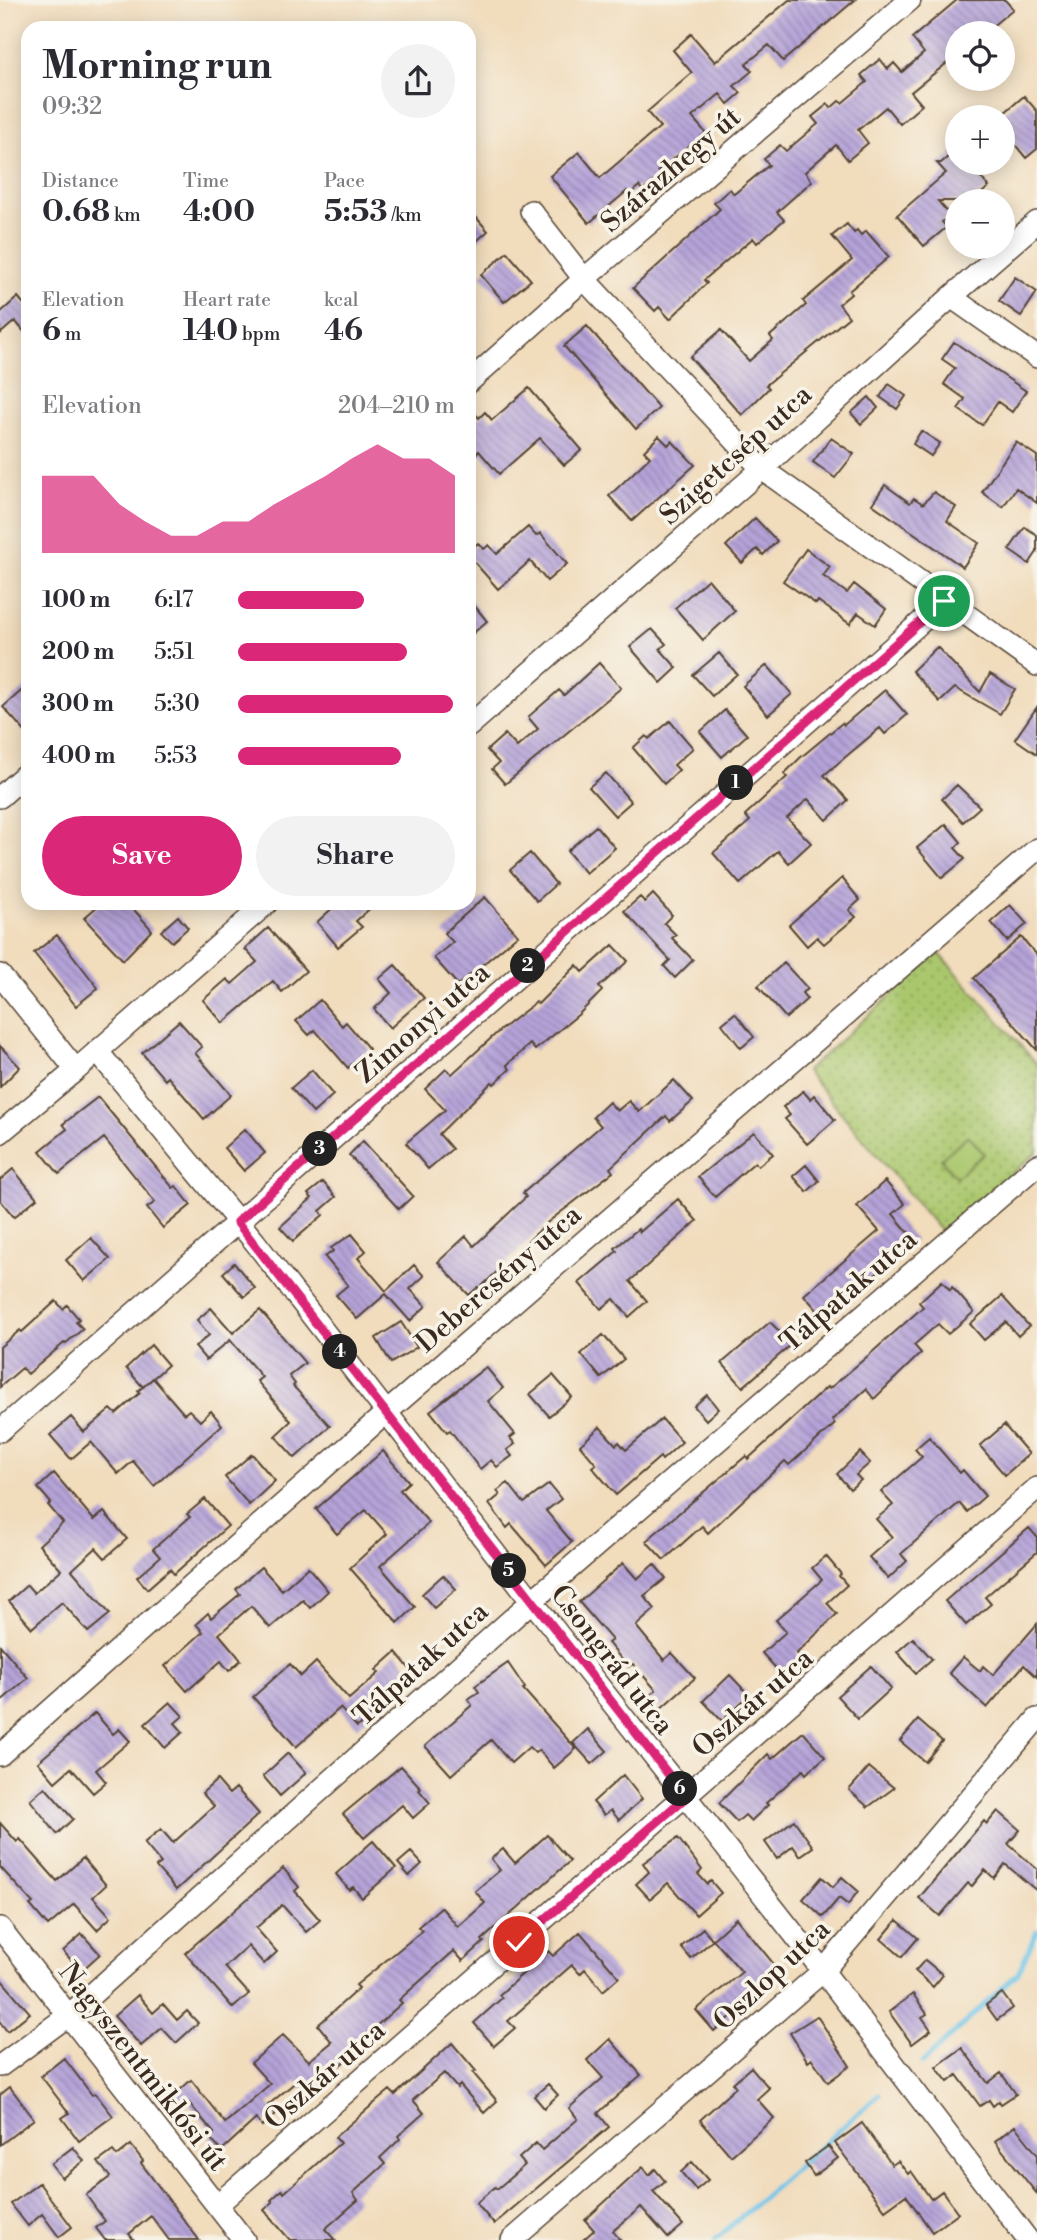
<!DOCTYPE html>
<meta charset="utf-8">
<style>
:root{--surface:#fff;--page:#f2f2f3;--text:#2b2b33;--muted:#7c7c81;--accent:#db2777}
body{margin:0;font-family:"Libre Bodoni",serif;background:var(--page);color:var(--text);height:100vh;display:flex;flex-direction:column;font-size:26px;white-space:nowrap}
*{box-sizing:border-box;margin:0}
p{font-size:23px;color:var(--muted)}
.icon{flex:none;width:38px;height:38px;fill:none;stroke:currentColor;stroke-width:2;stroke-linecap:round;stroke-linejoin:round}
.map{position:relative;flex:1;overflow:hidden}
.drawer{position:absolute;left:21px;top:21px;width:455px;height:889px;display:flex;flex-direction:column;background:var(--surface);border-radius:21px;box-shadow:0 4px 18px #0003}
.drawer>*{flex:none}
.controls{position:absolute;left:945px;top:21px;display:grid;gap:14px}
.controls a{display:grid;place-items:center;width:70px;height:70px;border-radius:50%;background:var(--surface);box-shadow:0 4px 18px #0003;font-size:35px}
.pin{position:absolute;display:grid;place-items:center;width:60px;height:60px;color:#fff;margin:-30px;border:4px solid #fff;border-radius:50%;box-shadow:0 2px 7px #0007}
.km{position:absolute;width:35px;height:35px;margin:-18px;border-radius:50%;background:#222;color:#fff;font-size:19px;line-height:35px;text-align:center}
.round{display:grid;place-items:center;flex:none;width:74px;height:74px;border-radius:37px;background:var(--page)}
.summary{display:flex;align-items:center;justify-content:space-between;height:119px;padding:0 21px}
h1{font-size:38px;font-weight:700;line-height:52px}
.figures{display:grid;grid-template-columns:repeat(3,1fr);gap:10px;height:119px;padding:7px 21px}
.figures div{display:grid;align-content:center}
.figures b{font-size:30px;font-weight:700}
.figures small{font-size:19px;font-weight:400}
.figures p{font-size:19px}
.chart{height:196px;padding:14px 21px}
.chart p{display:flex;justify-content:space-between}
.chart svg{width:100%;height:126px;margin-top:7px;fill:var(--accent);opacity:.7}
.action{display:flex;gap:14px;margin-top:auto;padding:14px 21px}
.action a{flex:1;height:80px;border-radius:42px;background:var(--accent);color:#fff;font-size:28px;font-weight:700;line-height:80px;text-align:center}
.action a+a{background:var(--page);color:var(--text)}
ul{padding:0 21px;list-style:none;font-size:23px}
li{display:grid;grid-template-columns:112px 84px 1fr;align-items:center;height:52px}
li i{height:18px;border-radius:9px;background:var(--accent)}
.map>svg:first-child{display:block}
</style>
<div class="map">
<svg width="1037" height="2240" viewBox="0 0 1037 2240">
<defs>
<pattern id="park-dots" width="8" height="8" patternUnits="userSpaceOnUse" patternTransform="scale(1.75)"><rect width="8" height="8" fill="#aac76d"/><path d="M2 2h.1M6 6h.1" fill="none" stroke="#8ca259" stroke-width="1.8" stroke-linecap="round"/></pattern>
<pattern id="building-back-hatch" width="6" height="6" patternUnits="userSpaceOnUse" patternTransform="scale(1.75)"><rect width="6" height="6" fill="#b5a3d9"/><path d="M-1 5l2 2M0 0l6 6M5-1l2 2" fill="none" stroke="#9485af"/></pattern>
</defs>
<rect width="100%" height="100%" fill="#f7f3e8"/>
<filter id="ink" filterUnits="userSpaceOnUse"><feTurbulence type="fractalNoise" baseFrequency=".0143" numOctaves="2"/><feDisplacementMap in="SourceGraphic" scale="14" xChannelSelector="R" yChannelSelector="G"/><feConvolveMatrix kernelMatrix="1 2 1 2 8 2 1 2 1" color-interpolation-filters="sRGB"/></filter>
<filter id="wash" filterUnits="userSpaceOnUse"><feTurbulence type="fractalNoise" baseFrequency=".00686" numOctaves="4" result="noise"/><feDisplacementMap in="SourceGraphic" scale="28" xChannelSelector="R" yChannelSelector="G"/><feGaussianBlur stdDeviation="1.57" result="paint"/><feColorMatrix in="noise" values="0 0 0 0 0 0 0 0 0 0 0 0 0 0 0 0 0 1.4 0 .05"/><feComposite in="paint" operator="in"/></filter>
<g filter="url(#wash)">
<rect width="100%" height="100%" fill="#f1dcbc"/>
<!-- park -->
<path fill="url(#park-dots)" stroke="#727846" stroke-width="2" d="M939 953 1037 1064V1152L942 1233 806 1071Z"/>
<!-- garden -->
<path fill="#aac76d" stroke="#727846" stroke-width="2" d="M968 1135 984 1154 956 1177 941 1159Z"/>
<g fill="none" stroke-linecap="round" stroke-linejoin="round">
<!-- stream -->
<path stroke="#6cc4e9" stroke-width="5" d="M922 2063 1018 1973 1037 1931
M715 2240 879 2095"/>
</g>
<g id="blocks">
<!-- building -->
<path fill="url(#building-back-hatch)" d="M789 0H855L783 61 769 45 746 64 752 71 734 86 741 93 728 104 720 94 692 117 706 133 658 171 661 175 643 191 639 186 630 194 627 191 589 223 550 176 579 152 600 178 660 127 647 112 692 73 673 50 691 34 715 62Z
M957 0H1005L1013 9 984 33H957V55L911 92 922 105 900 124 886 107 858 130 868 143 848 160 836 145 805 172 812 181 777 212 784 220 757 243 753 238 704 280 707 283 670 319 659 307 655 311 633 288 720 209 714 203 730 189 734 194 769 165 764 159 780 145 786 151 818 124 812 117 828 104 831 108 839 101 842 103 867 82 861 75 880 59 888 69 894 63 902 72 924 53 912 38Z
M1024 96 1037 111V149L1026 158 1003 130V114Z
M957 149V163H989L977 173 989 187 972 201H938L950 215 942 222 947 227 924 246 897 215 946 173 937 163H941Z
M469 209 488 231 469 248Z
M847 224 854 233 857 230 861 235 866 231 889 257 849 291 851 294 839 304 849 317 766 385 769 388 742 415 690 357 721 330 749 361 773 340 770 336 806 305 803 301 852 260 832 236Z
M507 252 531 280 504 302 481 275Z
M1015 277 1037 292 1021 316 999 301Z
M18 297 28 309V336L15 321 0 334V313Z
M587 326 659 408 636 429 564 346Z
M954 342 1026 391 1012 412 998 402 982 425 958 409 965 399 944 384 955 368 942 359Z
M889 384 906 396 897 409 880 397Z
M529 388 582 450 564 465 540 438 499 474 479 451 469 460V407L479 418 485 412 492 420Z
M869 397 878 408 861 424 851 413Z
M921 431 940 443 931 456 913 444Z
M659 436 668 445 672 441 695 465 632 521 609 496 650 457 644 451Z
M831 438 854 454 835 478 813 462Z
M1016 442 1037 456V503L1016 488 1003 507 982 492Z
M885 485 910 503 914 498 923 504 934 492 956 507 947 521 979 543 963 567 872 504Z
M755 518 777 541 763 555 757 549 742 563 726 546Z
M528 527 536 536 540 533 567 564 547 581 530 561 498 589 469 556V551L478 543 484 549 489 545 497 554Z
M1025 527 1037 535V552L1029 564 1009 550Z
M806 549 830 567 823 576 847 593 854 584 886 609 875 625 858 613 850 624 818 601 816 604 783 581Z
M708 579 735 611 703 640 675 608Z
M469 599 487 621 469 637Z
M652 629 666 644 660 649 677 668 661 683 630 647Z
M937 647 980 692 990 674 1015 689 1000 714 955 688 940 702 912 671Z
M719 653 737 674 712 696 693 675Z
M599 663 621 688 505 784 492 769 499 763 487 750 505 734 517 747 538 729 528 717 559 690 564 695Z
M767 665 792 694 768 715 743 686Z
M28 685V735L3 707Z
M885 690 907 715 885 734 880 728 824 775 848 800 827 820 808 799 787 818 811 843 789 863 778 851 740 884 713 853 750 821 745 815 787 777 784 774 800 758 842 723 844 725Z
M1037 707V754L1015 739Z
M725 710 747 735 722 757 700 732Z
M670 721 693 748 674 765 679 770 664 784 633 748 646 736 649 739Z
M606 773 631 802 615 816 589 787Z
M957 785 980 807 963 822 942 799Z
M946 824 961 842 955 848 965 859 942 878 917 848Z
M596 826 615 848 586 873 567 851Z
M530 853 556 884 537 901 510 870Z
M842 878 860 900 849 910 856 917 824 944 817 937 807 946 789 925Z
M653 894 672 915 664 923 676 935 672 938 693 960 675 978 664 966 670 960 624 911 640 897 645 902Z
M485 897 518 935 458 985 434 958 453 942 444 933Z
M101 903H128L152 930 123 960 84 918Z
M338 903H376L356 921 362 927 338 947 317 922Z
M1010 905 1027 924 1007 941 991 922Z
M178 916 188 928 172 942 161 931Z
M268 928 306 971 282 992 273 981 223 1023 203 1000 227 979 232 984 257 962 245 949Z
M57 935 98 988 76 1006 34 953Z
M1021 937 1037 955V1050L974 978Z
M613 945 628 961 599 987 602 991 579 1014 535 1050 530 1044 507 1065 510 1069 494 1084 492 1082 439 1134 452 1149 428 1169 406 1143 445 1110 425 1089 446 1069 452 1074 499 1031 536 1002 538 1004 577 965 583 972Z
M784 963 808 989 802 993 807 999 786 1018 758 986Z
M395 965 424 998 390 1028 374 1009 391 993 379 979Z
M320 1000 342 1026 346 1022 369 1049 348 1068 315 1030 309 1035 296 1021Z
M735 1013 754 1037 741 1048 722 1024Z
M179 1021 202 1047 195 1053 231 1095 204 1119 168 1077 165 1080 142 1053Z
M0 1046 20 1067 0 1087Z
M312 1070 333 1095 313 1113 291 1088Z
M674 1080 693 1101 670 1121 666 1116 610 1168 613 1172 548 1222 479 1289 478 1287 469 1295 438 1262 466 1236 474 1246 526 1197 523 1193 601 1126 593 1117 609 1102 617 1111 629 1101 639 1112Z
M803 1091 810 1099 814 1095 835 1120 807 1144 785 1119 790 1115 783 1107Z
M98 1097 173 1188 176 1186 191 1205 163 1228 147 1208 155 1202 104 1138 59 1174 40 1151 67 1129 63 1124Z
M245 1129 265 1153 244 1171 224 1148Z
M754 1132 773 1154 758 1166 755 1162 715 1197 698 1177Z
M363 1141 413 1196 399 1209 349 1155Z
M806 1165 819 1181 807 1192 793 1176Z
M13 1169 37 1198 14 1217 0 1200V1180Z
M885 1181 905 1204 893 1214 915 1240 825 1319 804 1295 879 1231 857 1206Z
M323 1182 336 1197 320 1211 323 1215 293 1241 280 1227 312 1198 308 1194Z
M678 1199 697 1221 630 1281 647 1301 629 1317 614 1299 601 1309 579 1283 617 1251 615 1248 638 1229 640 1232Z
M352 1234 366 1251 358 1258 386 1291 414 1265 424 1276 410 1289 426 1306 410 1321 386 1294 357 1319 336 1295 348 1285 325 1257 333 1251 331 1248Z
M91 1238 110 1259 84 1281 66 1260Z
M234 1263 255 1288 244 1297 223 1273Z
M942 1281 950 1290 952 1287 974 1312 948 1334 938 1324 914 1345 921 1353 874 1399 866 1389 832 1420 835 1424 789 1465 785 1461 708 1533 702 1526 664 1560 646 1541 746 1456 748 1459 827 1387 829 1389 869 1355 923 1307 919 1302Z
M1002 1296 1029 1326 1018 1336 1006 1322 984 1340 970 1324Z
M56 1301 63 1309 67 1305 79 1319 76 1322 83 1329 65 1344 64 1343 28 1374 22 1368 0 1387V1347L20 1330 22 1332Z
M211 1308 233 1333 260 1310 305 1363 289 1376 295 1384 293 1386 330 1426 295 1458 275 1436 291 1421 257 1381 262 1377 230 1340 206 1360 195 1347 209 1335 197 1320Z
M401 1322 417 1347 391 1363 376 1338Z
M770 1322 792 1344 743 1387 722 1363Z
M603 1335 624 1359 601 1378 581 1354Z
M151 1345 168 1365 143 1387 126 1368Z
M486 1367 503 1388 488 1401 515 1434 510 1438 515 1444 507 1450 512 1456 497 1467 491 1460 480 1469 450 1430 447 1432 430 1411Z
M553 1375 572 1397 549 1416 530 1394Z
M153 1378 184 1414 189 1410 200 1421 211 1411 222 1425 154 1486 133 1461 118 1474 91 1442 71 1459 50 1435 71 1417 84 1432 111 1409 116 1414 140 1393 138 1391Z
M707 1395 718 1409 706 1420 694 1406Z
M662 1419 682 1442 662 1460 660 1457 616 1495 592 1467 596 1464 580 1445 600 1427 616 1445 619 1442 626 1450Z
M1004 1425 1029 1454 1005 1475 980 1446Z
M929 1437 960 1473 963 1470 985 1496 967 1512 959 1503 901 1554 907 1561 888 1579 869 1557 892 1537 876 1519 893 1505 881 1492 922 1457 915 1449Z
M383 1451 409 1482 400 1490 429 1523 380 1566 415 1607 398 1623 350 1568 387 1534 366 1510 337 1534 316 1509Z
M860 1452 870 1463 856 1475 861 1480 850 1489 837 1474Z
M252 1454 275 1481 249 1505 225 1477Z
M54 1473 94 1520 104 1512 127 1539 105 1558 96 1548 72 1570 110 1614 88 1632 62 1602 32 1628 9 1601 27 1585 34 1593 61 1570 39 1545 63 1523 48 1505 51 1503 38 1488Z
M508 1483 524 1503 549 1484 561 1499 546 1511 572 1542 546 1565 511 1524 507 1528 489 1504 500 1495 497 1491Z
M205 1499 228 1526 174 1574 170 1569 147 1589 137 1577 160 1557 153 1549 190 1517 187 1514Z
M1029 1528 1037 1537V1552L985 1597 991 1604 966 1625 945 1601Z
M826 1556 841 1574 839 1576 847 1585 827 1603 837 1614 797 1653 802 1660 783 1676 762 1653 786 1632 776 1620 822 1580 812 1568Z
M623 1563 637 1579 654 1564 666 1578 644 1596 655 1609 636 1626 664 1660 672 1653 695 1678 660 1709 649 1696 656 1690 633 1664 628 1667 608 1643 612 1640 579 1602Z
M261 1567 282 1590 308 1567 328 1591 310 1608 303 1600 270 1628 251 1606 219 1634 241 1660 229 1671 221 1661 187 1691 165 1666 203 1632 196 1624 208 1613 211 1618 240 1594 236 1589Z
M443 1575 456 1589 434 1608 422 1594Z
M1037 1624V1677L1024 1665 987 1708 949 1673 963 1657 980 1671 983 1666 993 1675Z
M913 1638 932 1659 916 1673 897 1652Z
M0 1645 28 1678 0 1702Z
M396 1652 414 1674 377 1707 378 1709 357 1727 340 1708 296 1747 253 1697 290 1664 301 1676 316 1662 349 1699 379 1673 376 1670Z
M508 1663 525 1688 523 1689 576 1749 554 1768 539 1750 535 1753 529 1747 511 1763 491 1740 451 1775 425 1746 472 1705 468 1699 479 1692 475 1686Z
M871 1666 891 1689 858 1719 837 1696Z
M730 1675 749 1695 722 1721 703 1701Z
M170 1702 183 1716 175 1723 183 1732 165 1748 145 1724Z
M95 1713 113 1734 119 1729 130 1741 96 1770 106 1782 93 1793 71 1768 55 1782 38 1762Z
M918 1720 942 1741 925 1762 900 1741Z
M588 1729 607 1751 592 1764 573 1743Z
M803 1732 825 1757 806 1774 803 1770 766 1803 768 1805 751 1821 745 1815 737 1822 719 1803 768 1754 772 1759Z
M288 1753 306 1773 280 1796 263 1776Z
M401 1766 421 1788 419 1790 430 1803 413 1818 402 1805 364 1838 343 1814Z
M869 1767 894 1788 868 1807 849 1790Z
M623 1775 642 1799 619 1820 611 1810 604 1815 593 1802Z
M217 1780 229 1794 236 1788 259 1814 176 1890 156 1867 161 1863 144 1843 161 1829 173 1843 214 1806 202 1793Z
M45 1787 73 1819 57 1834 30 1800Z
M998 1811 1020 1830 1008 1844 1037 1869V1891L1005 1864 994 1878 985 1870 972 1886 968 1883 940 1916 919 1898 984 1821 987 1824Z
M794 1820 813 1847 800 1856 793 1846 777 1859 765 1842Z
M0 1823 17 1842 20 1839 57 1881 83 1858 106 1885 93 1897 111 1917 97 1930 74 1904 48 1926 30 1905 33 1903 0 1867Z
M547 1835 570 1861 482 1940 484 1942 463 1961 454 1951 399 2000 402 2003 366 2035 370 2039 308 2093 297 2081 268 2105 276 2114 262 2126 256 2119 221 2151 209 2137 214 2133 189 2103 181 2110 171 2098 191 2080 225 2123 270 2084 251 2063 283 2035 309 2061 332 2042 318 2025 359 1988 356 1985 422 1931 418 1927 441 1907 458 1927 485 1903 475 1891 500 1870 491 1859 503 1849 515 1863Z
M678 1838 702 1870 698 1874 707 1884 711 1881 721 1893 696 1915 668 1883 650 1899 636 1884 649 1872 643 1863Z
M373 1841 396 1868 362 1898 353 1887 349 1890 336 1874Z
M411 1852 422 1864 409 1876 398 1863Z
M283 1868 299 1887 295 1891 320 1920 306 1932 282 1905 256 1928 277 1952 264 1964 248 1946 225 1967 249 1994 233 2008 185 1953Z
M822 1877 833 1887 842 1877 858 1891 848 1905 839 1898 823 1917 803 1899Z
M736 1918 782 1974 714 2031 696 2010 742 1972 713 1939Z
M897 1920 918 1938 902 1957 881 1939Z
M703 1928 713 1940 691 1959 681 1947Z
M580 1932 619 1977 603 1991 585 1969 580 1974 572 1965 508 2021 515 2028 494 2046 474 2023 502 1998 499 1995 548 1951 553 1956Z
M82 1934 100 1954 81 1971 63 1951Z
M925 1960 943 1975 933 1987 915 1971Z
M0 1978 30 2013 7 2031 0 2022Z
M1002 1993 1013 2008 997 2020 986 2005Z
M913 1994 927 2014 922 2017 931 2030 912 2044 889 2012Z
M138 1995 153 2013 163 2004 177 2020 187 2011 198 2023 176 2043 162 2028 141 2046 114 2016Z
M817 2016 850 2066 828 2082 812 2059 808 2062 790 2033Z
M610 2039 641 2075 598 2113 609 2127 494 2224 476 2203 495 2187 497 2189 525 2165 519 2158 536 2143 542 2150 578 2119 569 2108 603 2078 587 2060Z
M452 2043 476 2071 473 2073 497 2101 484 2113 460 2085 457 2088 444 2073 413 2100 424 2113 398 2136 400 2139 380 2158 385 2164 353 2193 358 2200 325 2229 335 2240H290L264 2210 273 2202 271 2200 282 2190 284 2193 340 2143 335 2137 371 2106 390 2090 395 2095Z
M962 2048 988 2083 1001 2073 1016 2094 1001 2104 999 2101 993 2106 989 2100 980 2106 957 2075 948 2082 936 2067Z
M64 2058 92 2095 95 2093 113 2116 79 2141 62 2118 69 2113 41 2076Z
M751 2067 769 2088 757 2099 774 2118 731 2156 700 2120 736 2087 733 2083Z
M548 2084 558 2095 544 2108 534 2096Z
M10 2087 34 2119 0 2145V2095Z
M862 2123 892 2165 898 2161 908 2174 911 2171 931 2199 942 2191 958 2213 932 2232 906 2195 885 2210 835 2143Z
M1015 2126 1037 2154V2194L995 2141Z
M131 2145 143 2161 141 2163 199 2240H169L151 2216 129 2234 134 2240H105L96 2228 105 2221 86 2195 110 2177 98 2162 113 2151 117 2156Z
M828 2146 838 2158 814 2176 805 2163Z
M73 2147 84 2161 62 2178 51 2164Z
M692 2162 708 2180 696 2190 681 2172Z
M643 2167 649 2175 655 2169 665 2181 653 2191 683 2225 668 2238 641 2207 613 2231 620 2240H583L594 2230 585 2220Z
M39 2183 72 2227 59 2237 42 2214 28 2226 11 2204Z"/>
</g>
</g>
<g filter="url(#ink)">
<use href="#blocks" fill-opacity="0" stroke="#564536" stroke-width="2"/>
<g fill="none" stroke-linecap="round" stroke-linejoin="round">
<defs>
<path id="street" d="M531 211 584 279 762 469 1037 665
M951 297 1037 357
M469 382 584 279 910 0
M469 726 762 469 951 297 1037 222
M0 797 28 772
M0 975 76 1070
M97 1051 255 1242 532 1601 823 1971 1028 2240
M0 1133 76 1070 267 903
M0 1431 945 601
M0 1755 387 1412 1037 849
M0 1928 244 2240
M0 2066 69 2015 532 1601 1037 1165
M217 2205 1037 1488
M512 2240 823 1971 1037 1719"/>
</defs>
<!-- street casing -->
<use href="#street" stroke="#564536" stroke-width="24"/>
<!-- street -->
<use href="#street" stroke="#fff" stroke-width="21"/>
</g>
</g>
<g fill="none" stroke-linecap="round" stroke-linejoin="round" filter="url(#ink)">
<defs>
<path id="route" d="M519 1942 686 1797 237 1222 944 601"/>
</defs>
<!-- route casing -->
<use href="#route" stroke="#fff" stroke-width="14"/>
<!-- route -->
<use href="#route" stroke="#db2777" stroke-width="9"/>
</g>
<g text-anchor="middle" stroke-width="7" stroke-linejoin="round" paint-order="stroke">
<!-- street labels -->
<g font-size="28" fill="#3b2a1e" stroke="#f7f3e8">
<text transform="translate(670 169) rotate(-41)" y="10">Szárazhegy út</text>
<text transform="translate(735 454) rotate(-42)" y="10">Szigetcsép utca</text>
<text transform="translate(422 1022) rotate(-41)" y="10">Zimonyi utca</text>
<text transform="translate(498 1278) rotate(-41)" y="10">Debercsény utca</text>
<text transform="translate(848 1290) rotate(-41)" y="10">Tálpatak utca</text>
<text transform="translate(613 1659) rotate(52)" y="10">Csongrád utca</text>
<text transform="translate(420 1663) rotate(-42)" y="10">Tálpatak utca</text>
<text transform="translate(752 1702) rotate(-41)" y="10">Oszkár utca</text>
<text transform="translate(771 1974) rotate(-43)" y="10">Oszlop utca</text>
<text transform="translate(144 2066) rotate(52)" y="10">Nagyszentmiklósi út</text>
<text transform="translate(324 2074) rotate(-41)" y="10">Oszkár utca</text>
</g>
</g>
</svg>
<div class="controls">
<a><svg class="icon" aria-label="locate" viewBox="0 0 24 24"><circle cx="12" cy="12" r="6"/><path d="M12 2v4M12 18v4M2 12h4M18 12h4"/></svg></a>
<a>+</a>
<a>−</a>
</div>
<div class="pin" style="left:944px;top:601px;background:#1e9e55"><svg class="icon" aria-label="arrive" viewBox="0 0 24 24"><path d="M6 21V4h12l-3 4 3 4H6"/></svg></div>
<div class="pin" style="left:519px;top:1942px;background:#d93025"><svg class="icon" aria-label="check" viewBox="0 0 24 24"><path d="M5 12l5 5 9-10"/></svg></div>
<b class="km" style="left:736px;top:783px">1</b>
<b class="km" style="left:528px;top:966px">2</b>
<b class="km" style="left:320px;top:1149px">3</b>
<b class="km" style="left:340px;top:1352px">4</b>
<b class="km" style="left:509px;top:1571px">5</b>
<b class="km" style="left:680px;top:1789px">6</b>
<section class="drawer">
<div class="summary"><div><h1>Morning run</h1><p>09:32</p></div><a class="round"><svg class="icon" aria-label="share" viewBox="0 0 24 24"><path d="M12 15V3M7 8l5-5 5 5M5 13v7h14v-7"/></svg></a></div>
<div class="figures">
<div><p>Distance</p><b>0.68<small> km</small></b></div>
<div><p>Time</p><b>4:00</b></div>
<div><p>Pace</p><b>5:53<small> /km</small></b></div>
</div>
<div class="figures">
<div><p>Elevation</p><b>6<small> m</small></b></div>
<div><p>Heart rate</p><b>140<small> bpm</small></b></div>
<div><p>kcal</p><b>46</b></div>
</div>
<div class="chart"><p><span>Elevation</span>204–210 m</p>
<svg viewBox="0 0 160 44" preserveAspectRatio="none"><path d="M0 44V17L10 17L20 17L30 27L40 33L50 38L60 38L70 33L80 33L90 27L100 22L110 17L120 11L130 6L140 11L150 11L160 17V44z"/></svg>
</div>
<ul>
<li><b>100 m</b>6:17<i style="width:58%"></i></li>
<li><b>200 m</b>5:51<i style="width:78%"></i></li>
<li><b>300 m</b>5:30<i style="width:99%"></i></li>
<li><b>400 m</b>5:53<i style="width:75%"></i></li>
</ul>
<div class="action"><a>Save</a><a>Share</a></div>
</section>
</div>
